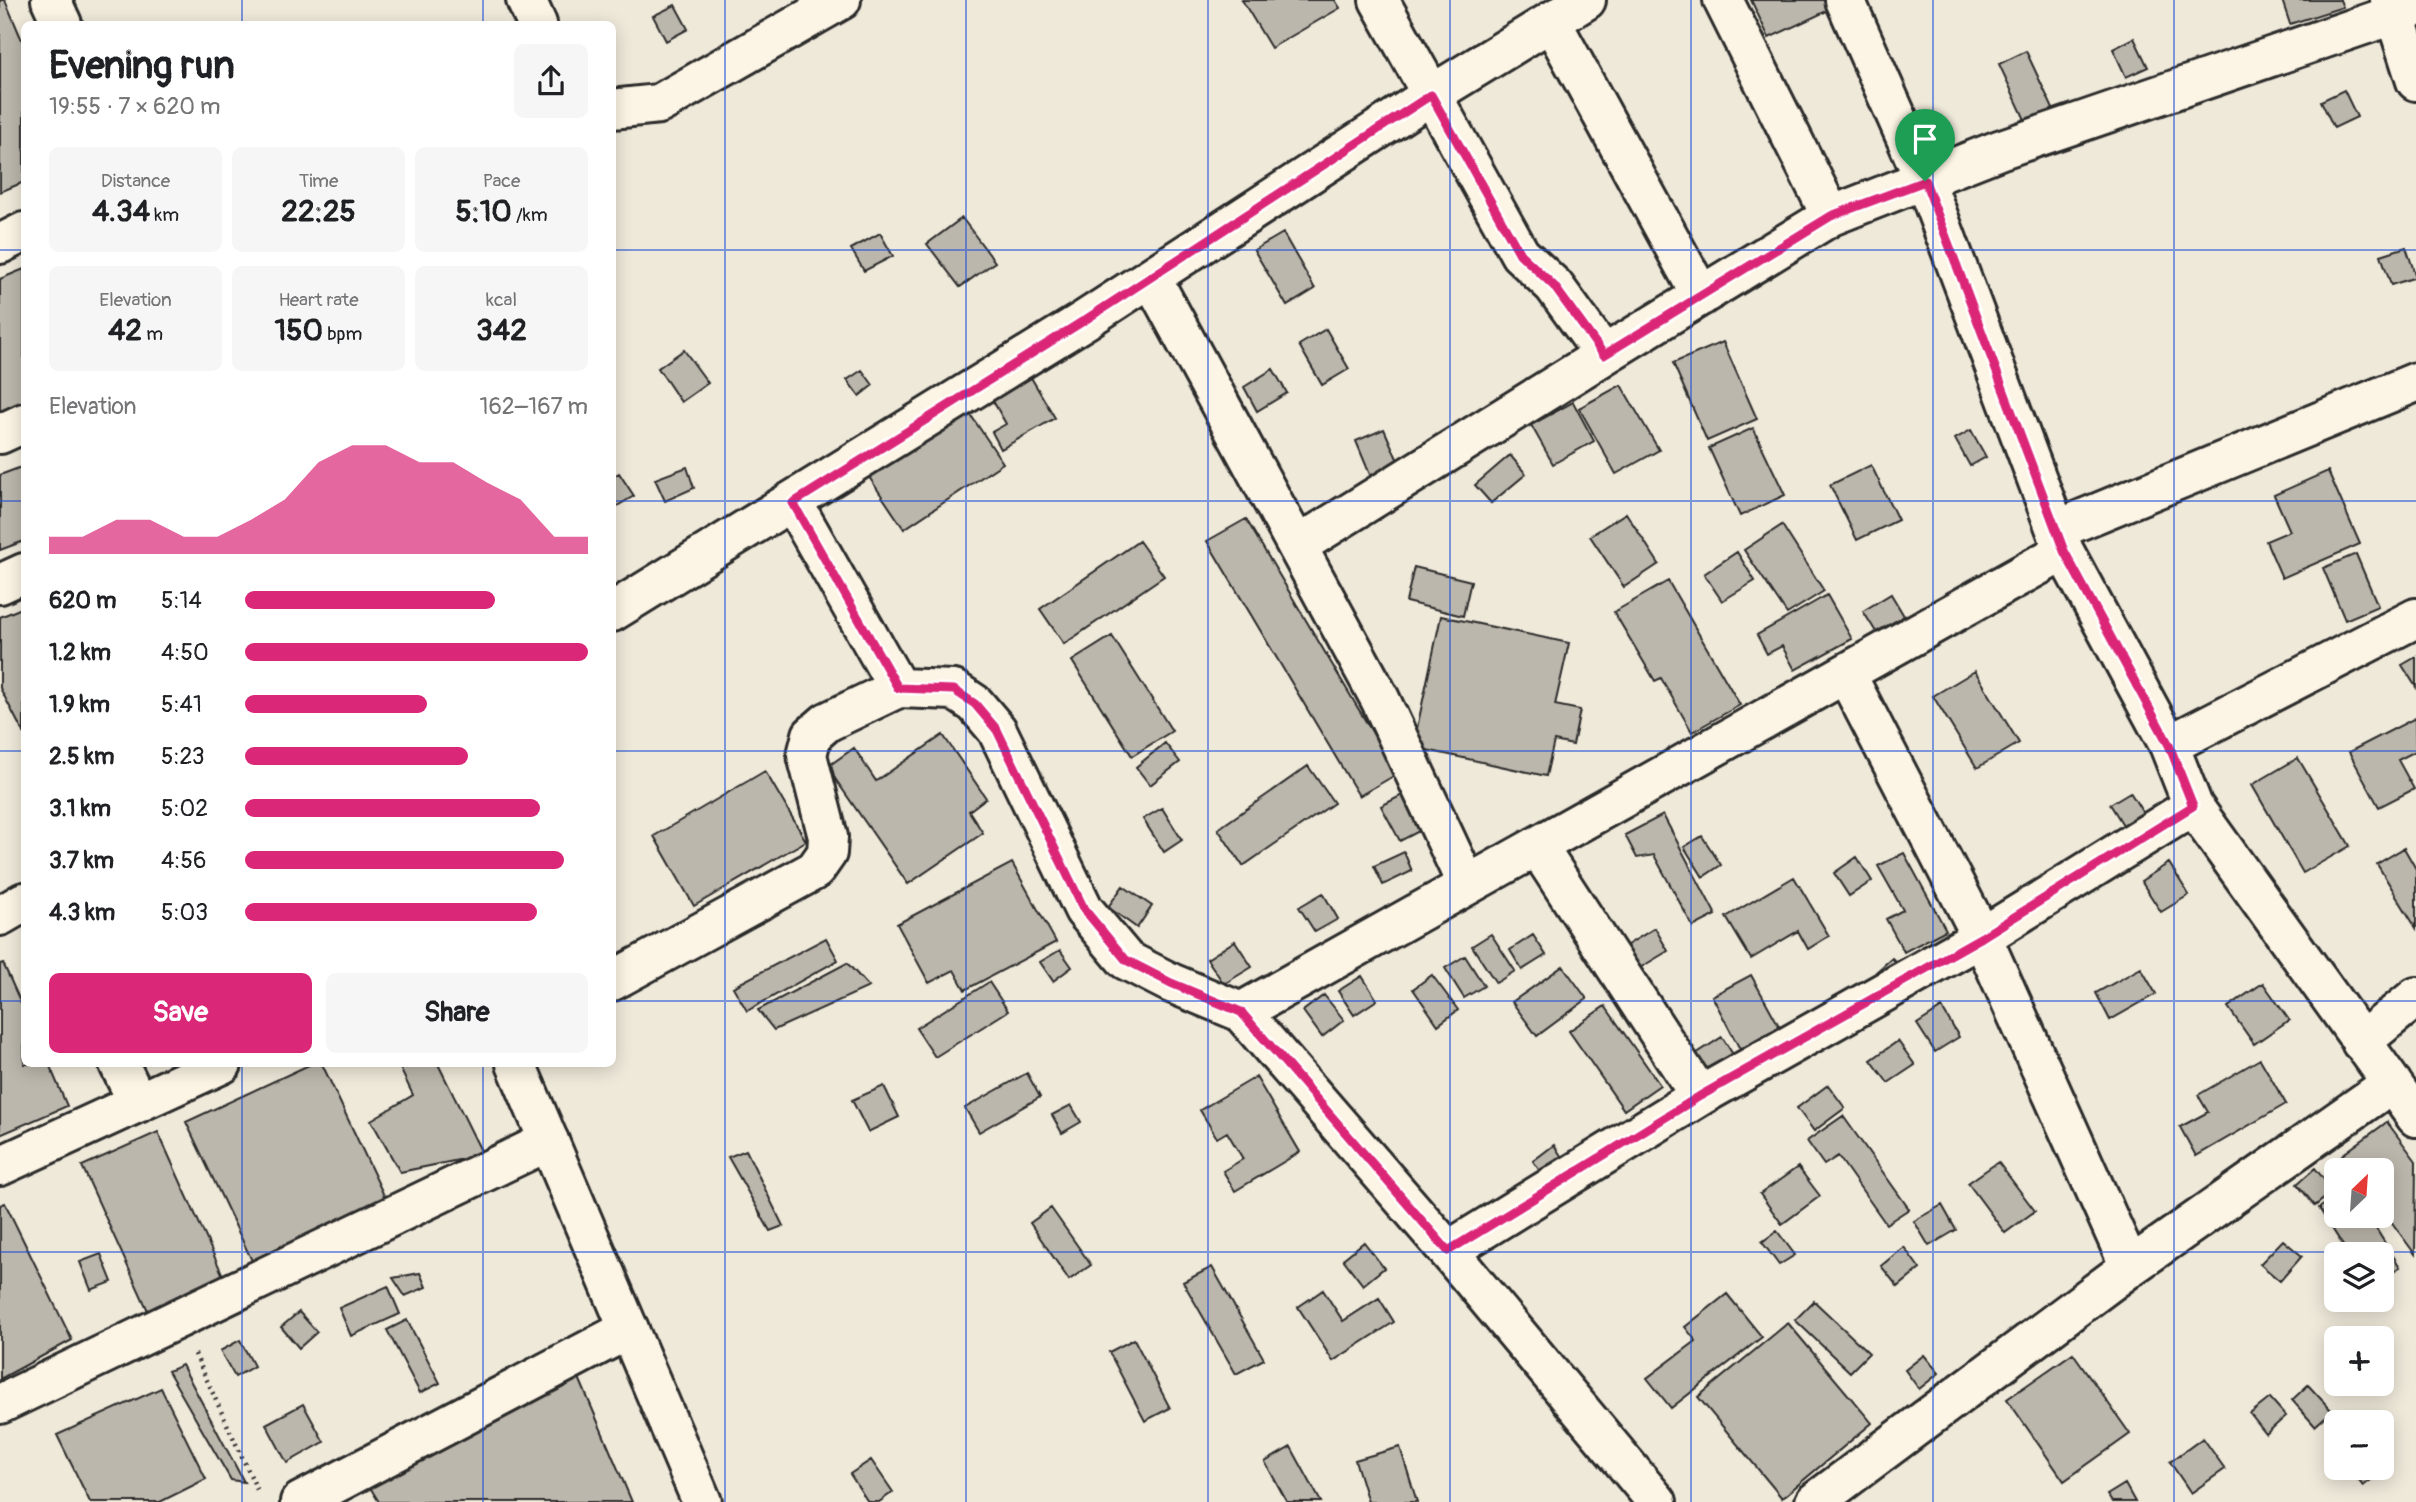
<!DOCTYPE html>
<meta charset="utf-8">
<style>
:root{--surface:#fff;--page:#f6f6f6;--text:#202124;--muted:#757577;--accent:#db2777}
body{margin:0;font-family:Pangolin,sans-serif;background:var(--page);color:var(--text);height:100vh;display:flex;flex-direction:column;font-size:26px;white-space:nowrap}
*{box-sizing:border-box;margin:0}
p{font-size:23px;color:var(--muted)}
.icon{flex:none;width:38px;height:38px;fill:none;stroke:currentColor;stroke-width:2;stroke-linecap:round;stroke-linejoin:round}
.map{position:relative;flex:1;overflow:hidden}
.sheet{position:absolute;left:21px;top:21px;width:595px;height:1046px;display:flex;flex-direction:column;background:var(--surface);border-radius:10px;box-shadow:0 4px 18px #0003}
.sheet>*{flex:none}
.needle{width:46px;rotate:25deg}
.controls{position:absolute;left:2324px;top:1158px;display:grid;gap:14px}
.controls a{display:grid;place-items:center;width:70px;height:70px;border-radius:10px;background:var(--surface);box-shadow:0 4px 18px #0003;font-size:35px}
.pin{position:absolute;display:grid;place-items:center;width:60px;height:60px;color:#fff;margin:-72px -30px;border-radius:50% 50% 50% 0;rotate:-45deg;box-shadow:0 0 7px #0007}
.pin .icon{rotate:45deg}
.round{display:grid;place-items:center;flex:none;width:74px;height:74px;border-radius:10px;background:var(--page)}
.headline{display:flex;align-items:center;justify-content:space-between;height:119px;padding:0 28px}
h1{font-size:38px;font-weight:700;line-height:52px}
.stats{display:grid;grid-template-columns:repeat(3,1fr);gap:10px;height:119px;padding:7px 28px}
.stats div{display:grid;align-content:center;border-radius:10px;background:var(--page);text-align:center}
.stats b{font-size:30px;font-weight:700}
.stats small{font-size:19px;font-weight:400}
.stats p{font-size:19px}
.chart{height:196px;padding:14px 28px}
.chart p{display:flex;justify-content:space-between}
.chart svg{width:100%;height:126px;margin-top:7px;fill:var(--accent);opacity:.7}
.primary-button{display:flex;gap:14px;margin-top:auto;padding:14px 28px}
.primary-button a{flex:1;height:80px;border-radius:10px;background:var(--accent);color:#fff;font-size:28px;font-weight:700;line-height:80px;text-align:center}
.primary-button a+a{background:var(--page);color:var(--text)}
ul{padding:0 28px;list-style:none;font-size:23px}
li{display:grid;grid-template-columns:112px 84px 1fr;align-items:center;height:52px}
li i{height:18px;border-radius:9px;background:var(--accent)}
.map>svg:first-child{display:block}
</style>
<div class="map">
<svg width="2416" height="1502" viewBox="0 0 2416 1502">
<rect width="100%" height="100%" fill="#efe9da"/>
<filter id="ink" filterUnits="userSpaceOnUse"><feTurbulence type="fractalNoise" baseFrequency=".0143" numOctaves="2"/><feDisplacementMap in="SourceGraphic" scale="14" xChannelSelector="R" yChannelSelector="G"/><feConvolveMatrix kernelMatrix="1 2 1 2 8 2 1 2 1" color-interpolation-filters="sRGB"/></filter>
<g filter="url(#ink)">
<!-- building -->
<path fill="#bcb7ac" stroke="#2b2b2b" stroke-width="2" d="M0 0H5L24 45V182L0 192Z
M1242 0H1335L1340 8 1271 48Z
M1751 0H1824L1829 10 1769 38Z
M2282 0H2340L2343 7 2290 24Z
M675 5 688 29 666 41 653 16Z
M2134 38 2148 67 2126 77 2113 49Z
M2026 51 2054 111 2027 124 1999 64Z
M2344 90 2357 117 2334 128 2321 101Z
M962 218 995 262 960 287 927 244Z
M880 233 893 256 864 271 851 249Z
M1283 233 1315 289 1287 306 1254 250Z
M2406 247 2416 277 2391 285 2381 255Z
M24 269V405L0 416V279Z
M1326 329 1349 369 1322 385 1299 345Z
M1723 342 1757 419 1707 441 1673 363Z
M684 350 708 383 681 402 658 368Z
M1023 364 1055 418 1001 449 992 432 1006 424 984 385Z
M1273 369 1287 393 1257 411 1244 387Z
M862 370 873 385 859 396 847 380Z
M1621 385 1659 450 1616 474 1579 408Z
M1573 402 1594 441 1553 464 1531 425Z
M966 408 1003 463 904 529 867 474Z
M1753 428 1785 495 1740 516 1709 448Z
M1384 429 1402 470 1373 482 1356 441Z
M1971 430 1986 457 1970 466 1955 439Z
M1510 455 1526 474 1491 503 1475 485Z
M1871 465 1898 520 1857 540 1830 485Z
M24 466V541L0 550V475Z
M687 467 694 488 665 501 655 479Z
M2328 471 2360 544 2282 578 2266 541 2290 531 2274 495Z
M619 473 634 496 612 509V477Z
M1626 513 1659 564 1624 587 1590 536Z
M1246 519 1397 774 1359 796 1207 541Z
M1782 525 1824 591 1787 614 1744 550Z
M1139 541 1164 576 1064 644 1040 609Z
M1737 552 1755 581 1722 601 1704 574Z
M2356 554 2378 606 2345 620 2323 568Z
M1414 567 1471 581 1463 616 1406 602Z
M1668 581 1740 705 1692 732 1661 678 1655 681 1614 612Z
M1891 594 1904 616 1876 632 1863 611Z
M1827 595 1852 639 1795 670 1782 646 1767 654 1757 635Z
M24 607V734L0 688V617Z
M1441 616 1569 643 1555 705 1580 710 1573 745 1554 741 1546 776 1413 747Z
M1112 636 1172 731 1132 756 1072 661Z
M2416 657V687L2402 665Z
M1975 671 2019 743 1977 768 1933 696Z
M2415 718 2416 751 2398 760 2414 789 2379 807 2349 752Z
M943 735 986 798 969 811 983 833 908 884 827 767 854 748 876 781Z
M1165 743 1180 762 1150 785 1136 767Z
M2298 758 2350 846 2303 873 2252 785Z
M1308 766 1334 803 1243 866 1218 829Z
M765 771 806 841 694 906 654 836Z
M2130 792 2148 821 2128 833 2110 804Z
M1406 793 1425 828 1400 841 1381 806Z
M1162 808 1182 840 1164 852 1143 819Z
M1663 815 1716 915 1693 927 1654 855 1637 858 1625 835Z
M1702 836 1721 865 1703 877 1684 847Z
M2404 848 2416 869V928L2377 864Z
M1404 852 1412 871 1383 885 1374 866Z
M1904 853 1946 930 1904 952 1886 919 1903 910 1878 866Z
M1857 857 1872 881 1849 896 1834 873Z
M1012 863 1056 942 965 990 954 970 929 983 897 924Z
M2169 863 2189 895 2161 912 2141 881Z
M1794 877 1829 936 1808 949 1798 931 1751 959 1726 917Z
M1123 886 1152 906 1137 928 1108 907Z
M1323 893 1338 919 1315 932 1299 907Z
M1655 928 1668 951 1633 972 1619 950Z
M1491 934 1515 971 1496 983 1472 946Z
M1533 935 1546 955 1522 970 1510 950Z
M826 938 838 960 747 1011 733 987Z
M1235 941 1252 967 1224 984 1207 959Z
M1060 950 1072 967 1053 981 1040 962Z
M1465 956 1484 986 1464 998 1445 968Z
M1892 958 1902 968 1882 984 1876 972Z
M3 963 24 1010V1064H49L67 1106 0 1135V964Z
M847 963 869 987 774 1030 758 1010Z
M1563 966 1587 999 1537 1036 1512 1002Z
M2141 968 2156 994 2110 1020 2096 993Z
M1432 975 1458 1010 1438 1025 1413 989Z
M1751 975 1783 1033 1743 1055 1712 996Z
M1362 976 1377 1000 1354 1015 1338 991Z
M989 982 1008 1011 935 1057 916 1028Z
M2263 983 2289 1020 2254 1044 2228 1007Z
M1324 995 1344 1020 1322 1037 1303 1011Z
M1605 1006 1660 1085 1624 1110 1569 1031Z
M1942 1008 1959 1037 1935 1052 1917 1024Z
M1722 1037 1739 1064 1705 1086 1688 1059Z
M1898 1041 1915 1065 1888 1083 1871 1060Z
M2260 1059 2286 1104 2196 1156 2180 1127 2208 1112 2198 1095Z
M311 1064H322L388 1204 254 1265 186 1122Z
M398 1064H438L483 1155 400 1172 371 1120 413 1095Z
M1027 1073 1040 1097 979 1132 965 1108Z
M1256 1077 1300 1152 1235 1191 1223 1171 1243 1159 1227 1132 1217 1138 1200 1110Z
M1828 1085 1845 1108 1814 1131 1797 1108Z
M884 1086 899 1117 868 1132 852 1100Z
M1071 1105 1081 1122 1062 1133 1052 1115Z
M1843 1116 1909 1209 1886 1224 1838 1156 1824 1165 1807 1141Z
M2387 1122 2416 1161 2415 1254 2382 1209V1171H2353L2342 1155Z
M158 1132 225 1280 149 1313 82 1166Z
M1554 1145 1565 1162 1544 1177 1533 1161Z
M746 1150 783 1226 770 1231 728 1157Z
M1998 1162 2035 1211 2005 1233 1968 1183Z
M1798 1167 1820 1196 1782 1224 1760 1194Z
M2315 1168 2333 1191 2315 1206 2297 1184Z
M2336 1197V1216H2368L2400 1267 2382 1278V1255H2349L2319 1208Z
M5 1203 72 1340 0 1379V1205Z
M1942 1205 1956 1230 1929 1246 1914 1221Z
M1051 1208 1091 1265 1069 1280 1030 1223Z
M1777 1231 1795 1255 1779 1265 1762 1242Z
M2283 1240 2302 1256 2280 1281 2260 1264Z
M1364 1242 1384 1268 1363 1285 1343 1259Z
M1904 1247 1920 1269 1898 1287 1881 1266Z
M101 1254 112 1282 91 1290 80 1262Z
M1212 1267 1264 1359 1236 1374 1183 1282Z
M420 1273 426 1287 405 1296 393 1278Z
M388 1286 400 1314 351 1336 339 1308Z
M1323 1290 1343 1321 1379 1298 1394 1322 1333 1361 1298 1307Z
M1727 1294 1762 1337 1671 1408 1647 1378 1696 1341 1685 1327Z
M1814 1301 1869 1353 1850 1372 1795 1320Z
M299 1312 317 1332 299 1348 281 1327Z
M407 1320 440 1383 420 1393 387 1330Z
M1788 1323 1872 1423 1782 1498 1698 1397Z
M1134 1339 1170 1408 1145 1421 1109 1352Z
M240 1340 254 1366 235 1377 220 1351Z
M2073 1353 2130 1434 2064 1481 2007 1399Z
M1924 1355 1939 1373 1919 1389 1905 1370Z
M571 1359 632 1502H379L363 1476Z
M182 1365 244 1482 231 1480 168 1371Z
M2308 1385 2332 1411 2315 1426 2292 1400Z
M161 1388 206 1479 160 1502H90L57 1435Z
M2270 1398 2286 1416 2266 1434 2250 1414Z
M303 1404 324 1442 287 1463 266 1424Z
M2203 1438 2225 1469 2191 1493 2170 1462Z
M1291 1447 1321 1502H1287L1265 1462Z
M1400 1447 1417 1502H1368L1355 1460Z
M871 1460 893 1492 879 1502H868L850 1474Z
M2382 1465 2385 1469 2363 1486 2349 1468H2382Z
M2125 1484 2135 1502H2112L2107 1495Z"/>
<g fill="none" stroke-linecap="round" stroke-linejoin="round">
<defs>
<path id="minor" d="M526 0 537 24
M1379 0 1520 254 1554 286 1604 355 1831 216 1999 150 2416 7
M1723 0 1831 216
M1845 0 1925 181 2064 551 2169 745 2193 806 2416 1117
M2390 0 2416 81
M1551 21 1701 296
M612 109 659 104 841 0
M0 244 24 232
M1151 277 1380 699 1467 885
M0 434 24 423
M793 503 898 688
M2056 530 2416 382
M1297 546 1604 355
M0 584 24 573
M612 612 1085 320 1431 95 1586 0
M1846 674 1982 937 2130 1267
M2169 745 2416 618
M1537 846 1700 1096
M0 916 24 902
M612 981 815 870 827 853 828 837 807 755 812 735 827 722 898 688 954 690 975 704 997 730 1084 910 1126 960 1171 983 1241 1012 1448 1251 1657 1502
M1241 1012 2064 551
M2361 1042 2416 997
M119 1064 138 1103
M0 1166 222 1064
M1448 1251 1700 1096 1982 937 2193 806
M0 1404 549 1141
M300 1502 629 1329
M1815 1502 2130 1267 2392 1083"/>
<path id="tertiary" d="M51 0 62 24
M516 1064 702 1502"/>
</defs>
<!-- minor casing -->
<use href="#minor" stroke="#2b2b2b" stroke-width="44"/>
<!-- tertiary casing -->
<use href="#tertiary" stroke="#2b2b2b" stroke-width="44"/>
<!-- path -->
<path stroke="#2b2b2b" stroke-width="4.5" stroke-dasharray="2 5" stroke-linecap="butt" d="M195 1354 258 1492"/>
<!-- minor -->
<use href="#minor" stroke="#fcf5e5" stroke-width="38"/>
<!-- tertiary -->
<use href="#tertiary" stroke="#fcf5e5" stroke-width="38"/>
</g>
</g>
<g fill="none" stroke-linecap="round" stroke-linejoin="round" filter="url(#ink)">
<defs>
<path id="route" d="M1431 95 1520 254 1554 286 1604 355 1831 216 1925 181 2064 551 2169 745 2193 806 1982 937 1700 1096 1448 1251 1241 1012 1171 983 1126 960 1084 909 997 730 975 704 954 690 898 688 793 503 1085 320Z"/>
</defs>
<!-- route casing -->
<use href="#route" stroke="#fff" stroke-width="14"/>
<!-- route -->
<use href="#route" stroke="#db2777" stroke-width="9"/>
</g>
<!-- grid -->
<path fill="none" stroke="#1d4ed8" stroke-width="2" stroke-opacity="0.55" d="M242 0V24M483 0V24M725 0V1502M966 0V1502M1208 0V1502M1450 0V1502M1691 0V1502M1933 0V1502M2174 0V1502M0 250H24M612 250H2416M0 501H24M612 501H2416M0 751H24M612 751H2416M0 1001H24M612 1001H2416M242 1064V1502M483 1064V1502M0 1252H2416"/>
</svg>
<div class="controls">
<a><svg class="needle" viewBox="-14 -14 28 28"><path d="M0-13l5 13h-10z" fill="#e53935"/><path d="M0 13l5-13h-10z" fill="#757577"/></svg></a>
<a><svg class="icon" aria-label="layers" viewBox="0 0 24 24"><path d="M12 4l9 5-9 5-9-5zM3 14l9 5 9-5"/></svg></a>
<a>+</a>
<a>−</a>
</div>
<div class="pin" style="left:1925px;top:181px;background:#1e9e55"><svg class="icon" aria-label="arrive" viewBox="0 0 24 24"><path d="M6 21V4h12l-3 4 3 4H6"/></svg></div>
<section class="sheet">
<div class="headline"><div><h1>Evening run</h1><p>19:55 · 7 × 620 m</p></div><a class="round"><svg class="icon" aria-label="share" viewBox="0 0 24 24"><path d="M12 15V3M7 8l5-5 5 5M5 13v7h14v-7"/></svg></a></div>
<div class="stats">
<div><p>Distance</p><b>4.34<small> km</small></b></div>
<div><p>Time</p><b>22:25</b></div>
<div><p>Pace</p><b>5:10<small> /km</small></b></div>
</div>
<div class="stats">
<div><p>Elevation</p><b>42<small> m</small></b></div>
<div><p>Heart rate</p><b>150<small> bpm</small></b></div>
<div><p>kcal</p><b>342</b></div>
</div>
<div class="chart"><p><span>Elevation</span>162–167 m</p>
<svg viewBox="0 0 160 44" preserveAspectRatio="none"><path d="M0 44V38L10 38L20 32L30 32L40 38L50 38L60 32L70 25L80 12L90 6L100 6L110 12L120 12L130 19L140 25L150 38L160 38V44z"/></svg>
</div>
<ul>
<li><b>620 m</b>5:14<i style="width:73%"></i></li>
<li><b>1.2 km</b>4:50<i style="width:100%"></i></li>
<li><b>1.9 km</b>5:41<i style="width:53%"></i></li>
<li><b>2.5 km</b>5:23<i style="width:65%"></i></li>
<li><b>3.1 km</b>5:02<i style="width:86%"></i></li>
<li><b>3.7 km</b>4:56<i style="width:93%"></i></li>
<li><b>4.3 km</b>5:03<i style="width:85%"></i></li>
</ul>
<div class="primary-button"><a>Save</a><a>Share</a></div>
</section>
</div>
